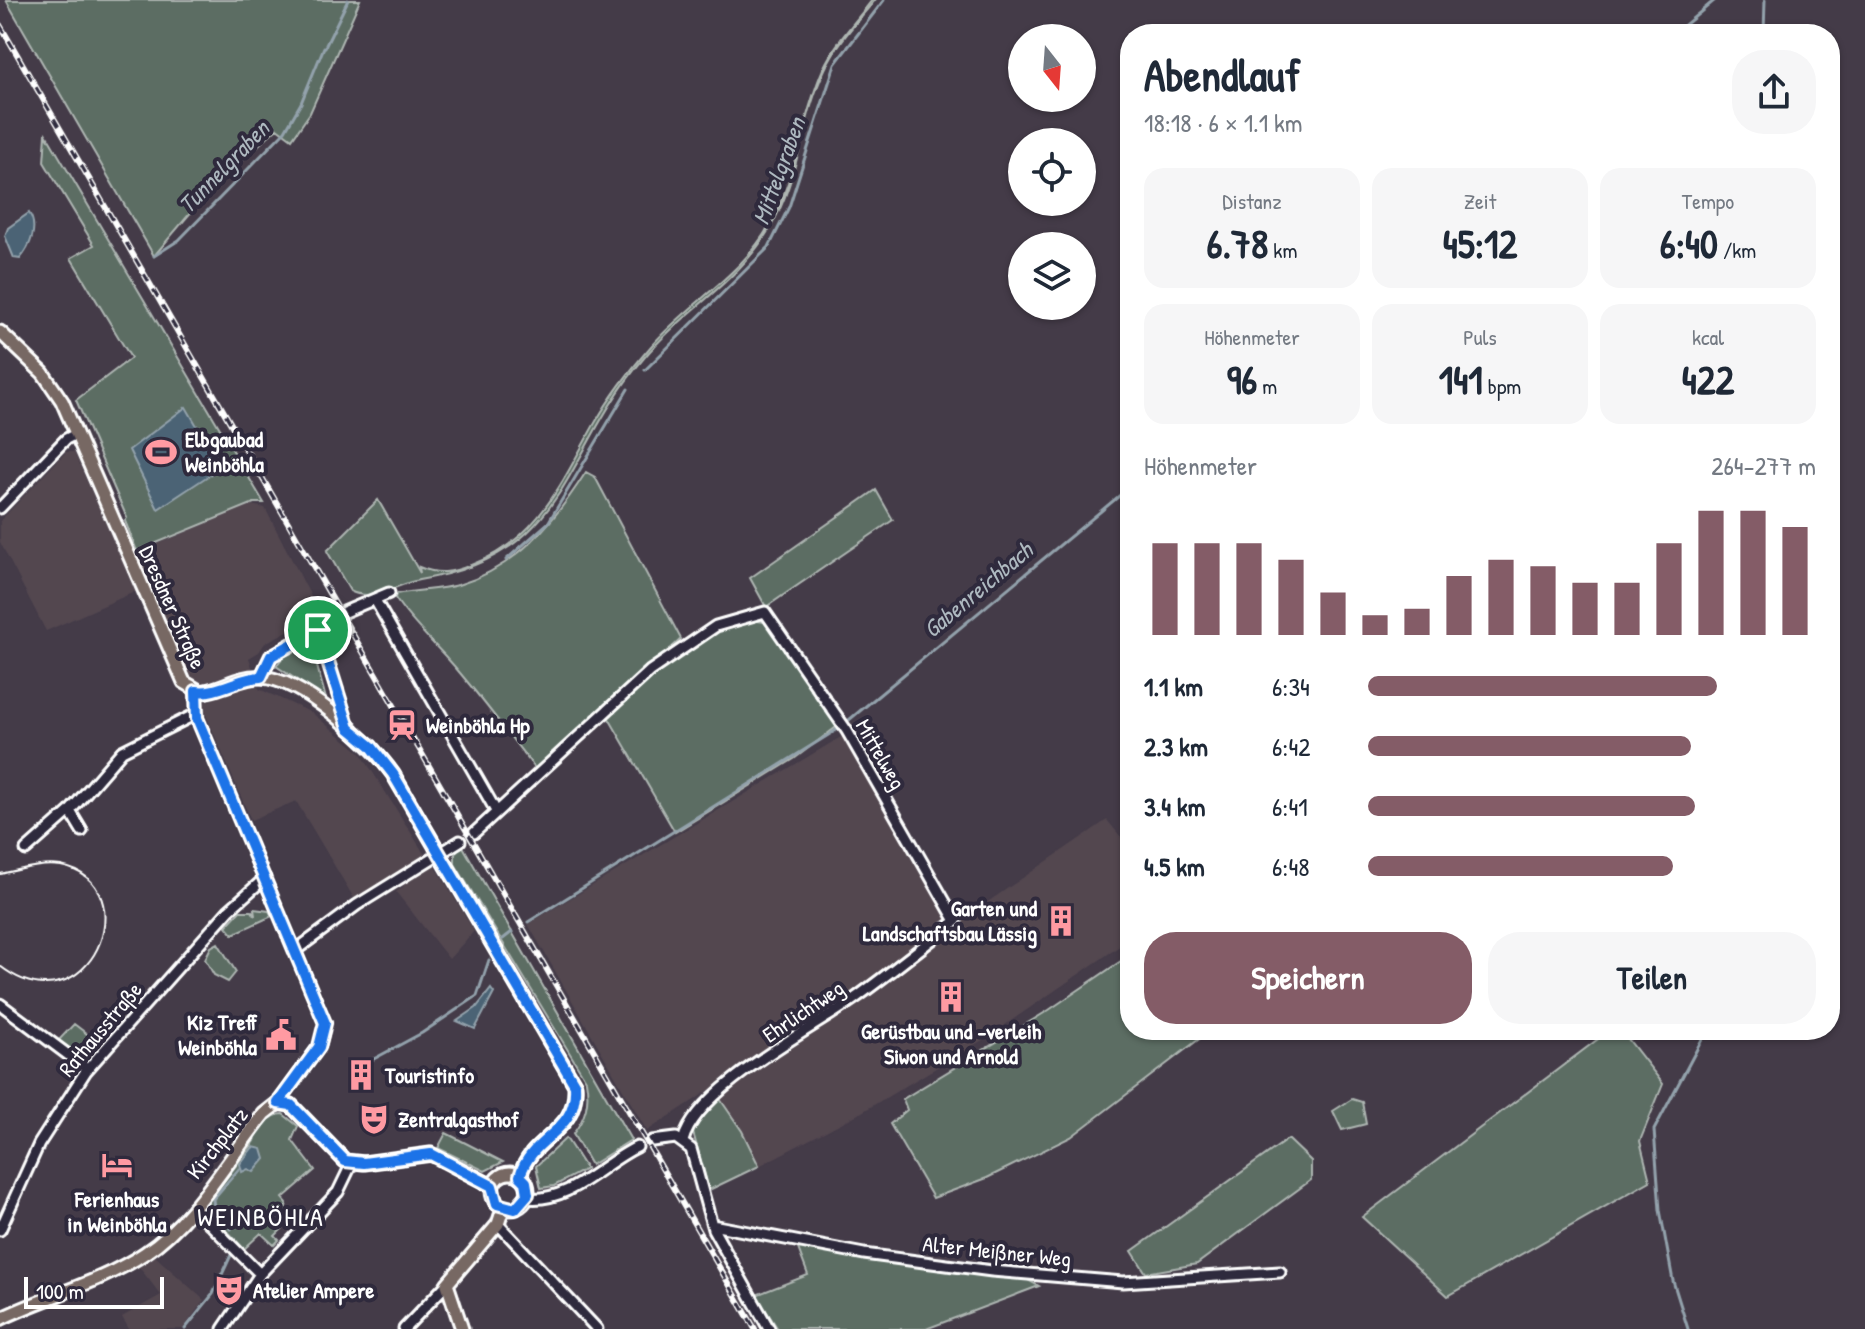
<!DOCTYPE html>
<html lang="de">
<meta charset="utf-8">
<style>
:root{--surface:#fff;--page:#f6f6f7;--text:#1f2937;--muted:#747a83;--accent:#845c67}
body{margin:0;font-family:"Patrick Hand",sans-serif;background:var(--page);color:var(--text);height:100vh;display:flex;flex-direction:column;font-size:30px;white-space:nowrap}
*{box-sizing:border-box;margin:0}
p{font-size:26px;color:var(--muted)}
.icon{flex:none;width:44px;height:44px;fill:none;stroke:currentColor;stroke-width:2;stroke-linecap:round;stroke-linejoin:round}
.map{position:relative;flex:1;overflow:hidden}
.side{position:absolute;left:1120px;top:24px;width:720px;height:1016px;display:flex;flex-direction:column;background:var(--surface);border-radius:32px;box-shadow:0 2px 6px #0004}
.side>*{flex:none}
.needle{width:52px;rotate:163deg}
.controls{position:absolute;left:1008px;top:24px;display:grid;gap:16px}
.controls a{display:grid;place-items:center;width:88px;height:88px;border-radius:50%;background:var(--surface);box-shadow:0 2px 6px #0004;font-size:40px}
.scale{position:absolute;left:24px;bottom:20px;width:140px;box-sizing:border-box;padding-left:8px;border:4px solid #fff;border-top:0;font-size:22px;line-height:28px;white-space:nowrap;color:#fff;-webkit-text-stroke:6px #2f2a3d;paint-order:stroke}
.pin{position:absolute;display:grid;place-items:center;width:68px;height:68px;color:#fff;margin:-34px;border:4px solid #fff;border-radius:50%;box-shadow:0 2px 8px #0007}
.round{display:grid;place-items:center;flex:none;width:84px;height:84px;border-radius:32px;background:var(--page)}
.overview{display:flex;align-items:center;justify-content:space-between;height:136px;padding:0 24px}
h1{font-size:44px;font-weight:700;line-height:60px}
.stats{display:grid;grid-template-columns:repeat(3,1fr);gap:12px;height:136px;padding:8px 24px}
.stats div{display:grid;align-content:center;border-radius:20px;background:var(--page);text-align:center}
.stats b{font-size:40px;font-weight:700}
.stats small{font-size:22px;font-weight:400}
.stats p{font-size:22px}
.chart{height:224px;padding:16px 24px}
.chart p{display:flex;justify-content:space-between}
.chart svg{width:100%;height:144px;margin-top:8px;stroke:var(--accent);stroke-width:6}
.action{display:flex;gap:16px;margin-top:auto;padding:16px 24px}
.action a{flex:1;height:92px;border-radius:32px;background:var(--accent);color:#fff;font-size:32px;font-weight:700;line-height:92px;text-align:center}
.action a+a{background:var(--page);color:var(--text)}
ul{padding:0 24px;list-style:none;font-size:26px}
li{display:grid;grid-template-columns:128px 96px 1fr;align-items:center;height:60px}
li i{height:20px;border-radius:10px;background:var(--accent)}
.map>svg:first-child{display:block}
</style>
<div class="map">
<svg width="1865" height="1329" viewBox="0 0 1865 1329">
<rect width="100%" height="100%" fill="#443b48"/>
<filter id="ink" filterUnits="userSpaceOnUse"><feTurbulence type="fractalNoise" baseFrequency=".0125" numOctaves="2"/><feDisplacementMap in="SourceGraphic" scale="16" xChannelSelector="R" yChannelSelector="G"/><feConvolveMatrix kernelMatrix="1 2 1 2 8 2 1 2 1" color-interpolation-filters="sRGB"/></filter>
<g filter="url(#ink)">
<!-- built -->
<path fill="#534750" d="M66 452H74L122 559 251 505 265 508 320 614 265 643 259 652 249 658 259 689 312 713 360 752 425 855 355 900 296 801 251 820 150 585 46 631 0 542V521Z
M846 734 957 923 1107 820 1130 848V939L986 1038 862 1112 759 1166 742 1131 711 1089 647 1131 528 924Z
M433 862 474 931 449 959 396 892 404 886 402 882Z
M155 1256 204 1300 183 1329H129L122 1317 161 1295 139 1267Z"/>
<!-- green -->
<path fill="#5c6d64" stroke="#aeb6b2" stroke-width="2" d="M6 0H360L310 113 292 139 277 128 209 191 154 256Z
M872 0H875C857 22 837 43 825 69 801 119 799 180 770 228 740 281 682 312 644 358 560 457 570 556 419 580 397 584 372 603 350 591L327 551 378 500 420 573 419 567C438 575 452 573 471 565 539 540 562 481 595 423 611 395 631 369 652 345 689 303 743 274 770 224 797 177 801 119 823 69 834 44 855 22 872 0Z
M46 134 264 503H254L137 551 125 521 127 518 76 400 131 358 71 258 94 245 44 162Z
M586 472 595 477 681 639 538 772C512 739 487 705 460 673 439 647 413 626 395 598L396 594C417 590 438 590 458 585 518 567 554 522 586 472Z
M876 490 893 520 766 607 750 578Z
M752 620 764 622 770 628 839 725 794 759 675 832 607 715C643 682 702 624 752 620Z
M307 645 312 648 326 699 276 666 283 657Z
M461 843 631 1140 591 1165 573 1134C586 1117 590 1102 586 1080L455 864V854Z
M254 909 269 911 272 916 233 934 226 926 240 911H252L255 916Z
M218 943 236 972 228 982 214 975 205 959 211 947Z
M1130 955V1030H1211L1071 1137 987 1178 933 1198 890 1124 907 1110 903 1099 1049 1010Z
M74 1024 100 1044 88 1058 78 1055 58 1041Z
M1610 1030H1621L1663 1084 1640 1141 1650 1181 1448 1296 1362 1217Z
M720 1099 742 1131 759 1166 709 1190 692 1129Z
M1352 1099 1362 1102 1366 1124 1342 1130 1333 1111Z
M283 1114 298 1126 292 1140 315 1170 283 1198 287 1203 285 1210 302 1217 295 1224 284 1213 278 1219 285 1226 275 1236 279 1240 274 1245 261 1233 244 1249 211 1213 207 1203 255 1141C257 1129 271 1114 283 1114Z
M446 1133 503 1162 485 1171 438 1148Z
M566 1138 586 1169 554 1186 541 1188 536 1166Z
M1288 1139 1311 1161V1180L1197 1264 1146 1273 1132 1251Z
M796 1243 904 1265 1028 1280 1039 1286 926 1329H778L756 1295 808 1275Z"/>
<!-- water -->
<path fill="#4b6474" stroke="#93a2ac" stroke-width="2" d="M29 213C39 227 30 247 20 259L14 258 5 236 8 228Z
M186 407 217 460 214 463 217 470 158 509 129 450Z
M491 989 494 993 475 1029 457 1021 476 1008Z
M253 1147 262 1149 265 1159 254 1172 248 1169 242 1172 240 1164Z"/>
<g fill="none" stroke-linecap="round" stroke-linejoin="round">
<!-- stream -->
<path stroke="#93a2ac" stroke-width="3" d="M1674 34 1715 0
M1764 34 1765 0
M325 47 348 0
M154 256 179 240 285 131 301 103 324 47
M645 370 769 247 789 207 835 64 884 0
M506 560 548 523 628 389
M849 720 1130 487
M528 922 838 729
M503 939 512 932
M370 1061 422 1033 477 996 489 960
M231 1229 214 1209 213 1199 239 1169
M185 1329 213 1294 231 1255
M1688 1329 1673 1281 1660 1210 1654 1130 1707 1030"/>
<defs>
<path id="minor" d="M0 508 66 439 76 434
M375 600 496 811
M344 612 389 593
M318 630 348 726
M261 677 271 656 333 619
M196 691 197 718 325 1023 319 1047 278 1103
M70 811 82 831
M474 833 650 671 716 626 765 612 847 731 956 921C922 947 889 974 854 999 809 1031 697 1088 683 1141
M26 850 70 811 122 751 196 714
M296 950 357 905 460 841
M0 1004 87 1069
M652 1141 676 1138 691 1149 713 1229 769 1329
M527 1198C570 1203 601 1164 637 1147
M193 1207 260 1274
M498 1224 597 1329
M712 1225 864 1254 992 1271 1123 1282 1280 1272
M0 1230 39 1144 86 1071 229 910 265 878
M223 1329 260 1274 338 1192 352 1163
M404 1329 447 1284"/>
<path id="major" d="M0 332 43 373 62 401 184 682 201 692C222 689 239 675 261 677 302 679 370 741 393 774L575 1085C578 1134 532 1134 520 1176
M492 1191a18 18 0 1 1 36 0a18 18 0 1 1-36 0Z
M0 1319C47 1296 101 1283 145 1253 195 1220 227 1160 264 1114L278 1103 291 1105 345 1161 364 1163 431 1154 492 1186
M462 1329 447 1284 498 1224 503 1209"/>
</defs>
<!-- minor casing -->
<use href="#minor" stroke="#fff" stroke-width="15"/>
<!-- major casing -->
<use href="#major" stroke="#fff" stroke-width="17"/>
<!-- minor -->
<use href="#minor" stroke="#2f2a3d" stroke-width="9"/>
<!-- major -->
<use href="#major" stroke="#776864" stroke-width="11"/>
<!-- tram -->
<path stroke="#fff" stroke-width="2" d="M0 874C19 870 41 863 61 866 150 884 89 1035 0 966"/>
<defs>
<path id="rail" d="M0 25 755 1329"/>
</defs>
<!-- rail casing -->
<use href="#rail" stroke="#fff" stroke-width="6"/>
<!-- rail -->
<use href="#rail" stroke="#2f2a3d" stroke-width="3" stroke-dasharray="9" stroke-linecap="butt"/>
</g>
</g>
<g fill="none" stroke-linecap="round" stroke-linejoin="round" filter="url(#ink)">
<defs>
<path id="route" d="M318 630 349 728 371 746 393 774 575 1085C578 1134 532 1134 520 1176L526 1182 528 1194 515 1209 497 1204 492 1186 431 1154 364 1163 345 1161 291 1105 278 1103 319 1047 325 1023 197 718 196 691C216 695 240 677 261 677L271 656Z"/>
</defs>
<!-- route casing -->
<use href="#route" stroke="#fff" stroke-width="16"/>
<!-- route -->
<use href="#route" stroke="#1a73e8" stroke-width="10"/>
</g>
<!-- icons -->
<defs>
<symbol id="stadium-bare" viewBox="-9 -9 18 18"><path d="M0-5a6.5 5 0 1 0 0 10a6.5 5 0 1 0 0-10ZM-3.5-1.8h7v3.6h-7Z" fill="#ff9aa2" stroke="#2f2a3d" stroke-width="2.5" paint-order="stroke"/></symbol>
<symbol id="station-bare" viewBox="-9 -9 18 18"><path d="M-3-6H3Q5-6 5-4V2Q5 4 3 4L4.5 6H3L1.5 4h-3L-3 6H-4.5L-3 4Q-5 4-5 2V-4Q-5-6-3-6ZM-3.5-4v3h7v-3ZM-3.5 1v1.5H-2V1ZM2 1v1.5H3.5V1Z" fill="#ff9aa2" stroke="#2f2a3d" stroke-width="2.5" paint-order="stroke"/></symbol>
<symbol id="building-bare" viewBox="-9 -9 18 18"><path d="M-4-6H4V6H1V3H-1V6H-4ZM-2.5-4.3h1.7v1.8h-1.7ZM.8-4.3h1.7v1.8H.8ZM-2.5-1h1.7V.8h-1.7ZM.8-1h1.7V.8H.8Z" fill="#ff9aa2" stroke="#2f2a3d" stroke-width="2.5" paint-order="stroke"/></symbol>
<symbol id="civic-bare" viewBox="-9 -9 18 18"><path d="M-.6-6.5H3V-4.5H.6V-3L4-1V1h2V6H-6V1h2V-1L-.6-3ZM-1.2 2.5V6h2.4V2.5Z" fill="#ff9aa2" stroke="#2f2a3d" stroke-width="2.5" paint-order="stroke"/></symbol>
<symbol id="theatre-bare" viewBox="-9 -9 18 18"><path d="M-5-5.5Q0-4 5-5.5V0Q5 5 0 6Q-5 5-5 0ZM-3.3-2.5H-1v1.5H-3.3ZM1-2.5H3.3v1.5H1ZM-2.8 1Q0 5.5 2.8 1Z" fill="#ff9aa2" stroke="#2f2a3d" stroke-width="2.5" paint-order="stroke"/></symbol>
<symbol id="hotel-bare" viewBox="-9 -9 18 18"><path d="M-6-4.5h1.5V1H6V5H4.5V3h-9V5H-6ZM-4 0a1.8 1.8 0 1 1 3.6 0ZM.5 0V-2.5h3Q6-2.5 6 0Z" fill="#ff9aa2" stroke="#2f2a3d" stroke-width="2.5" paint-order="stroke"/></symbol>
</defs>
<g fill-rule="evenodd">
<use href="#stadium-bare" x="139" y="430" width="44" height="44"/>
<use href="#station-bare" x="380" y="703" width="44" height="44"/>
<use href="#building-bare" x="1039" y="899" width="44" height="44"/>
<use href="#building-bare" x="929" y="975" width="44" height="44"/>
<use href="#civic-bare" x="259" y="1013" width="44" height="44"/>
<use href="#building-bare" x="339" y="1053" width="44" height="44"/>
<use href="#theatre-bare" x="352" y="1097" width="44" height="44"/>
<use href="#hotel-bare" x="95" y="1143" width="44" height="44"/>
<use href="#theatre-bare" x="207" y="1268" width="44" height="44"/>
</g>
<g text-anchor="middle" stroke-width="8" stroke-linejoin="round" paint-order="stroke">
<!-- poi labels -->
<g font-size="22" font-weight="bold" fill="#fff" stroke="#2f2a3d" text-anchor="start">
<text x="185" y="447">Elbgaubad<tspan x="185" dy="25">Weinböhla</tspan></text>
<text x="426" y="733">Weinböhla Hp</text>
<text x="1037" y="916" text-anchor="end">Garten und<tspan x="1037" dy="25">Landschaftsbau Lässig</tspan></text>
<text x="257" y="1030" text-anchor="end">Kiz Treff<tspan x="257" dy="25">Weinböhla</tspan></text>
<text x="951" y="1039" text-anchor="middle">Gerüstbau und -verleih<tspan x="951" dy="25">Siwon und Arnold</tspan></text>
<text x="385" y="1083">Touristinfo</text>
<text x="398" y="1127">Zentralgasthof</text>
<text x="117" y="1207" text-anchor="middle">Ferienhaus<tspan x="117" dy="25">in Weinböhla</tspan></text>
<text x="253" y="1298">Atelier Ampere</text>
</g>
<!-- street labels -->
<g font-size="22" fill="#fff" stroke="#2f2a3d">
<text transform="translate(173 607) rotate(66)" y="8">Dresdner Straße</text>
<text transform="translate(881 754) rotate(60)" y="8">Mittelweg</text>
<text transform="translate(803 1011) rotate(-34)" y="8">Ehrlichtweg</text>
<text transform="translate(100 1029) rotate(-50)" y="8">Rathausstraße</text>
<text transform="translate(217 1143) rotate(-52)" y="8">Kirchplatz</text>
<text transform="translate(997 1251) rotate(6)" y="8">Alter Meißner Weg</text>
</g>
<!-- water labels -->
<g font-size="24" font-style="italic" fill="#aeb9c0" stroke="#2f2a3d">
<text transform="translate(224 167) rotate(-46)" y="8">Tunnelgraben</text>
<text transform="translate(779 171) rotate(-70)" y="8">Mittelgraben</text>
<text transform="translate(978 590) rotate(-40)" y="8">Gabenreichbach</text>
</g>
<!-- quarter labels -->
<g font-size="26" letter-spacing="2" fill="#fff" stroke="#2f2a3d">
<text x="261" y="1226">WEINBÖHLA</text>
</g>
</g>
</svg>
<div class="controls">
<a><svg class="needle" viewBox="-14 -14 28 28"><path d="M0-13l5 13h-10z" fill="#e53935"/><path d="M0 13l5-13h-10z" fill="#747a83"/></svg></a>
<a><svg class="icon" aria-label="locate" viewBox="0 0 24 24"><circle cx="12" cy="12" r="6"/><path d="M12 2v4M12 18v4M2 12h4M18 12h4"/></svg></a>
<a><svg class="icon" aria-label="layers" viewBox="0 0 24 24"><path d="M12 4l9 5-9 5-9-5zM3 14l9 5 9-5"/></svg></a>
</div>
<div class="scale">100 m</div>
<div class="pin" style="left:318px;top:630px;background:#1e9e55"><svg class="icon" aria-label="arrive" viewBox="0 0 24 24"><path d="M6 21V4h12l-3 4 3 4H6"/></svg></div>
<section class="side">
<div class="overview"><div><h1>Abendlauf</h1><p>18:18 · 6 × 1.1 km</p></div><a class="round"><svg class="icon" aria-label="share" viewBox="0 0 24 24"><path d="M12 15V3M7 8l5-5 5 5M5 13v7h14v-7"/></svg></a></div>
<div class="stats">
<div><p>Distanz</p><b>6.78<small> km</small></b></div>
<div><p>Zeit</p><b>45:12</b></div>
<div><p>Tempo</p><b>6:40<small> /km</small></b></div>
</div>
<div class="stats">
<div><p>Höhenmeter</p><b>96<small> m</small></b></div>
<div><p>Puls</p><b>141<small> bpm</small></b></div>
<div><p>kcal</p><b>422</b></div>
</div>
<div class="chart"><p><span>Höhenmeter</span>264–277 m</p>
<svg viewBox="0 0 160 44" preserveAspectRatio="none"><path d="M5 44V16M15 44V16M25 44V16M35 44V21M45 44V31M55 44V38M65 44V36M75 44V26M85 44V21M95 44V23M105 44V28M115 44V28M125 44V16M135 44V6M145 44V6M155 44V11"/></svg>
</div>
<ul>
<li><b>1.1 km</b>6:34<i style="width:78%"></i></li>
<li><b>2.3 km</b>6:42<i style="width:72%"></i></li>
<li><b>3.4 km</b>6:41<i style="width:73%"></i></li>
<li><b>4.5 km</b>6:48<i style="width:68%"></i></li>
</ul>
<div class="action"><a>Speichern</a><a>Teilen</a></div>
</section>
</div>
